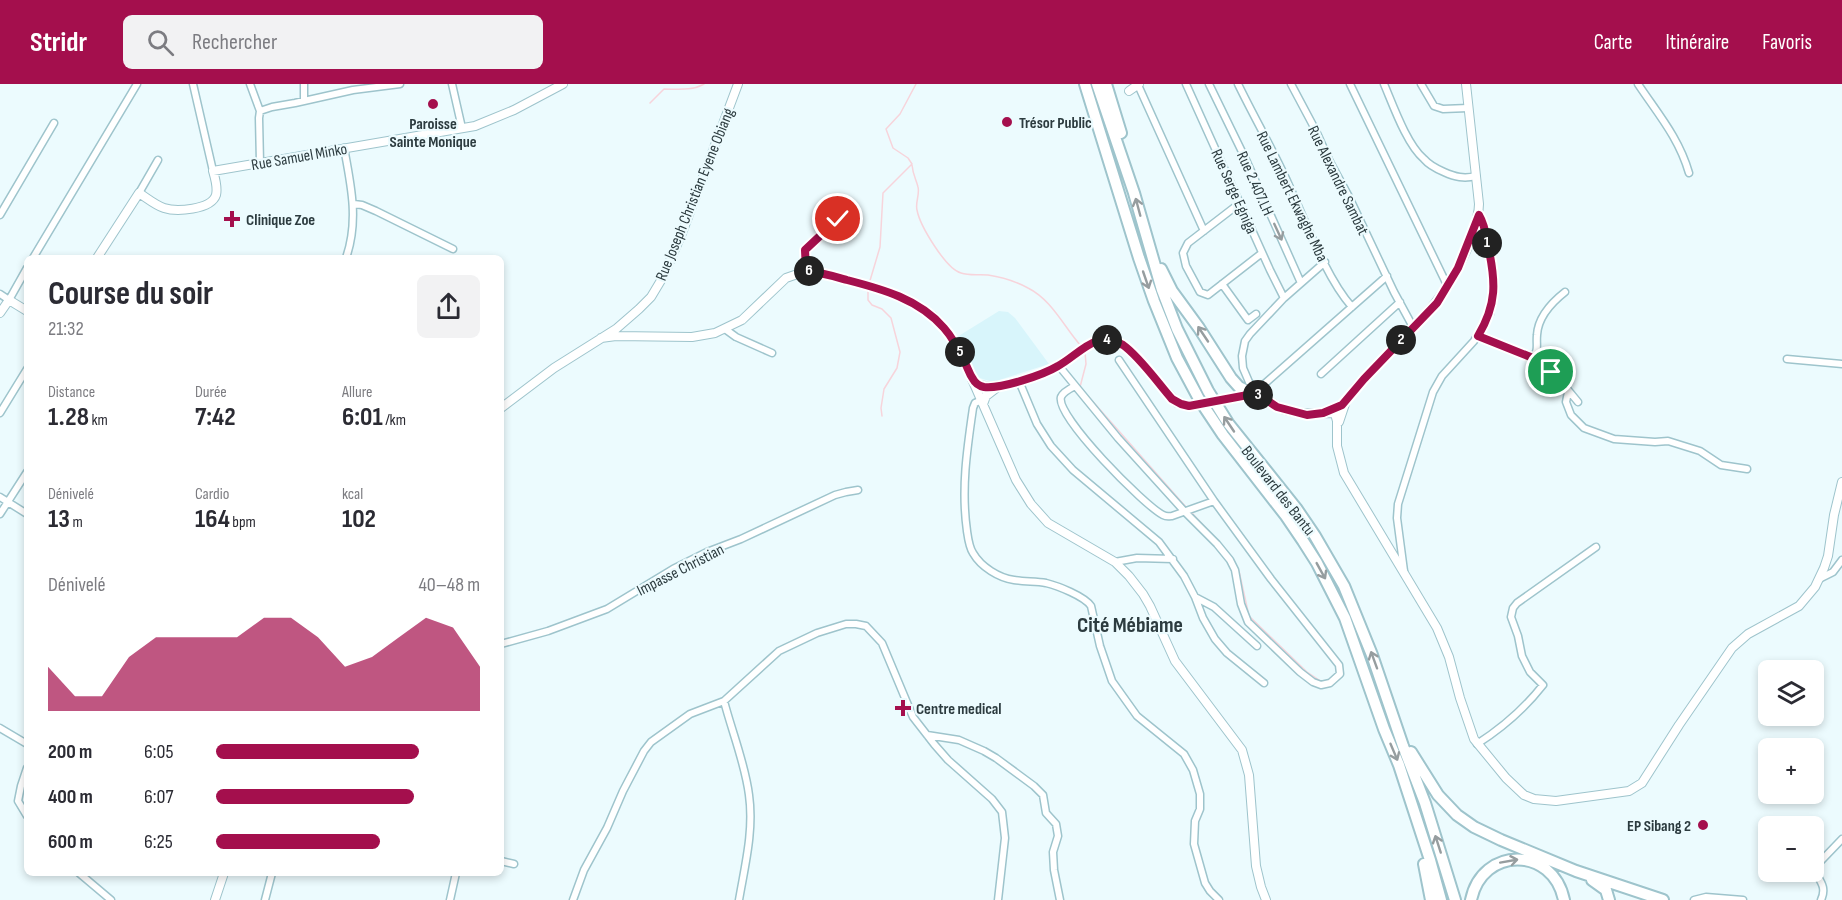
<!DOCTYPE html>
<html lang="fr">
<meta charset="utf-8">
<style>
:root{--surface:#fff;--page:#f2f2f3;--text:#2b2b33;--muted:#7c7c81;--accent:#a40f4d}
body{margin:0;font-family:"Sofia Sans Condensed",sans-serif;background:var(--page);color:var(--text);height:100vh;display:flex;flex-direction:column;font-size:22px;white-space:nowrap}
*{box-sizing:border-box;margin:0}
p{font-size:20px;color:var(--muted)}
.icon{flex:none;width:33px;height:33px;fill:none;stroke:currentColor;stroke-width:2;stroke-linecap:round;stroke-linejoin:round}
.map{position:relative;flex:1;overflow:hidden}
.drawer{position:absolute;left:24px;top:171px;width:480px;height:621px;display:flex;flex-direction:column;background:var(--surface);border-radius:9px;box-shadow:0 3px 9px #0003}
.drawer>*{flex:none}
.buttons{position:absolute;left:1758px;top:576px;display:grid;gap:12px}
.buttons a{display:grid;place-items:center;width:66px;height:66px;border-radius:9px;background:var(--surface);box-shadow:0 3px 9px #0003;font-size:30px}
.pin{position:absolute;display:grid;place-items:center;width:51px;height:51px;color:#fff;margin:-26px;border:3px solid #fff;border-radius:50%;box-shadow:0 2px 6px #0007}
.km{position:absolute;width:30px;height:30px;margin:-15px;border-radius:50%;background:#222;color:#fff;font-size:16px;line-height:30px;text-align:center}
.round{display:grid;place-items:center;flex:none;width:63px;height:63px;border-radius:9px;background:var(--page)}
.headline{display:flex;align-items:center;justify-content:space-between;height:102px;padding:0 24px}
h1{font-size:33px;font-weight:700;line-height:45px}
.stats{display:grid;grid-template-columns:repeat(3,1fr);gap:9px;height:102px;padding:6px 24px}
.stats div{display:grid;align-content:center}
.stats b{font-size:26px;font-weight:700}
.stats small{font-size:16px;font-weight:400}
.stats p{font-size:16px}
.chart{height:168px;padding:12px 24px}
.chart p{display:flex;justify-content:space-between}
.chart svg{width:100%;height:108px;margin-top:6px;fill:var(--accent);opacity:.7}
ul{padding:0 24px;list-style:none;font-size:20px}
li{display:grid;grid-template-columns:96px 72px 1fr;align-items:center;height:45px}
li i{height:15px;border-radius:8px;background:var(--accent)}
header{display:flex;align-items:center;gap:36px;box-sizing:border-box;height:84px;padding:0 30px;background:var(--accent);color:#fff}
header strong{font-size:28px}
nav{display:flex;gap:33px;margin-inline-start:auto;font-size:21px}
.search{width:420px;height:54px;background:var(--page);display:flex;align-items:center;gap:15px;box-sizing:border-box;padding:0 21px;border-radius:9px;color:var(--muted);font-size:22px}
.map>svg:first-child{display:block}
</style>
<header>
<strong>Stridr</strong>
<div class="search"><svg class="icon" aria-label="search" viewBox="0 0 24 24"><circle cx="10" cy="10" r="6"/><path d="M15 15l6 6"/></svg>Rechercher</div>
<nav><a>Carte</a><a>Itinéraire</a><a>Favoris</a></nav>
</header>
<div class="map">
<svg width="1842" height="816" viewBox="0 0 1842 816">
<rect width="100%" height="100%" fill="#ecfbfe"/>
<!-- built -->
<path fill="#d8f5fb" d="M999 227 1008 228 1015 234 1049 280 993 298 976 293 957 253Z"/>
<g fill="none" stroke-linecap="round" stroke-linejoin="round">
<!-- stream -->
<path stroke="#f7d4db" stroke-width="1.5" d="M650 19 664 5C678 5 692 7 704 0
M912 81C913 91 916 95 918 103 920 110 915 119 917 126 920 142 946 185 961 189 970 192 979 190 988 191 1001 193 1017 198 1028 204 1052 216 1064 243 1081 262
M869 200 880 163 883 109 912 80 908 74 893 64 886 45 900 30 916 0
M868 205V216L872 221 882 225 891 234 900 268 897 284 884 305 881 324 882 332
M1085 268 1086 280 1080 303 1186 423
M1192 429 1216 455
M1223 463 1233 475 1239 487 1249 532 1307 588 1319 596"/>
<defs>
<path id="minor" d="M193 0 213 87
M250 0 260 27 259 34 260 79
M304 0V17
M452 0 462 44
M1186 0 1270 186 1284 214
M1209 0 1247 78 1301 199
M1238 0C1254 33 1273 66 1288 99 1305 136 1326 194 1352 223
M1291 0 1316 47 1330 78 1349 113 1394 208 1413 243
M1350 0 1448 203
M1384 0C1393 21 1407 61 1424 75 1429 81 1437 85 1444 88 1455 93 1464 95 1476 92
M1421 0 1434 22 1443 25 1468 24
M1638 0C1658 30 1679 54 1689 89
M1138 1 1204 147
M260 27 272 23 295 19 353 6 400 0
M344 64C351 101 359 137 346 174
M139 109 158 76
M1240 119 1188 159 1183 169 1186 182 1200 208 1208 211 1262 169
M354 120 362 121 376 127 453 165
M0 131 54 39
M33 174 137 0
M806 187 805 166 843 132
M1222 200 1248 236 1256 230
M0 210 9 216 27 184
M725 245 736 253 772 269
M1478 252 1533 274 1559 295 1578 318
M1533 274C1539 265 1536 261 1537 251 1538 233 1551 219 1565 208
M1787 275 1842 280
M1059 282 1118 354 1185 428 1217 460 1230 476 1235 486 1241 520 1248 538 1300 588 1313 598 1321 601 1330 599 1340 590 1339 581 1271 495 1214 417 1119 276
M1321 290 1400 218
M1019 297 1037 340 1051 362 1073 386 1159 458 1184 492 1195 513 1203 534 1215 555 1227 569 1264 599
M1075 302C1071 304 1063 308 1061 313 1055 332 1145 422 1163 431 1167 433 1168 432 1172 432L1214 417
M1568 308 1566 318 1571 331 1584 344 1614 355 1655 358 1668 357 1700 367 1721 381 1747 385
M1253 310 1387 192
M1259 310 1249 298 1243 284 1242 272 1245 257 1250 250 1284 214 1325 178
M982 316 975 319 973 324C967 365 961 405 967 447 968 454 969 463 973 469 981 483 999 494 1014 496 1025 498 1036 497 1046 499 1058 502 1084 512 1091 522L1100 562 1112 597 1137 632 1184 670 1193 686 1200 710V725L1195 737 1194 760 1205 799 1210 807 1219 816
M0 329 27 285
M0 413 27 430
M0 430 27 388
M1115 478 1137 474 1173 475
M1404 487 1397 434 1398 420 1433 308 1442 292 1474 257 1490 230 1493 210 1492 187 1485 146 1479 131
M1819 495 1833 488 1842 476
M1195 513 1214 523 1257 562
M501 560 548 547 607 525 673 485 707 468 741 455 835 411 846 408 858 406
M724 617C732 648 745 679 749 711 754 746 745 781 739 816
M0 644 27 660
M927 651 959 656 984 667 996 674 1034 702 1043 711 1046 729 1056 740 1058 752 1053 768 1054 786 1060 816
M1477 660C1502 644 1525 624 1543 601L1530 588 1522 572 1518 552 1511 533 1513 524 1517 519 1596 463
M27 684 21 702 18 717 27 732
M501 777 514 780
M1814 782 1818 780 1842 755
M1814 786C1820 797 1827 803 1821 816
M79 789 111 816
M265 816 272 789
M450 816 456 789
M573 816 584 786 607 744 623 707 644 667 651 658 690 630 724 617 779 567 817 549 846 540H856L866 542 882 559 913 633 934 660 948 676 992 715 1002 728 1005 754 998 816
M1694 816 1706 813 1743 816"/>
<path id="tertiary" d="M1129 7 1139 0
M97 174 139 109C147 114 155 121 164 124 176 128 211 126 216 111 218 103 215 94 213 87L475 42 514 26 563 0
M0 229 9 216 27 227
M601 254 616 252 692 253 715 249 742 236 786 194 806 187 824 190 886 207 912 219 933 232 947 247 961 270 1016 396 1031 420 1048 439 1115 478 1129 492 1143 510 1150 522 1175 577 1242 666 1249 691 1256 782 1261 803 1266 816
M974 298C990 310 1038 293 1055 284 1071 277 1085 257 1103 256 1115 255 1124 261 1132 269L1177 319 1185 321H1195
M1233 314C1239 313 1246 310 1252 310 1264 309 1274 323 1285 326 1302 331 1315 329 1332 329L1335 330 1337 337V362L1344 389 1437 544 1449 573 1460 614 1474 655 1506 694 1524 711 1534 715 1556 717 1629 707 1642 699 1679 641 1732 564 1748 550 1799 522 1815 503 1824 484 1828 472 1834 431 1842 398
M983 320 986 312 999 302
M501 324 554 284 616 245 639 225 651 213 663 193 682 149 738 0
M1339 338 1346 317 1356 303C1399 255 1445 223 1469 160 1473 147 1479 134 1479 120L1466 0
M215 816 224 789"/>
<path id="trunk" d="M1085 0 1139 174 1154 217 1177 274 1199 315 1223 351 1286 432 1303 457 1317 479 1345 534 1384 645 1399 681 1430 776 1441 816
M1097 0 1134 109 1162 206 1177 245 1208 307 1228 339 1296 424 1315 452 1344 502 1372 571 1403 662 1425 719 1455 816
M1106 0 1121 49
M1161 185 1172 207 1199 244 1231 294 1239 303 1253 310
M1411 668 1438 711 1457 731 1474 743 1501 756 1576 787 1663 816
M1424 780 1431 816
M1592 796 1606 806 1609 816
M1471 816C1482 762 1553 762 1564 816"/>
</defs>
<!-- minor casing -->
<use href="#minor" stroke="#9ec4cc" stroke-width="9"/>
<!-- tertiary casing -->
<use href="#tertiary" stroke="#9ec4cc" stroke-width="10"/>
<!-- trunk casing -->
<use href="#trunk" stroke="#9ec4cc" stroke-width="14"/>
<!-- minor -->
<use href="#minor" stroke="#fff" stroke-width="6"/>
<!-- tertiary -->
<use href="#tertiary" stroke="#fff" stroke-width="8"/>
<!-- trunk -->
<use href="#trunk" stroke="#fff" stroke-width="10"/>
<defs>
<path id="tertiary-bridge" d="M1195 321 1233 314"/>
</defs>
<!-- tertiary-bridge casing -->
<use href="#tertiary-bridge" stroke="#9ec4cc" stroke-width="10" stroke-linecap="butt"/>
<!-- tertiary-bridge -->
<use href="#tertiary-bridge" stroke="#fff" stroke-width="8"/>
</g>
<!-- one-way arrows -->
<defs><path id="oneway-shaft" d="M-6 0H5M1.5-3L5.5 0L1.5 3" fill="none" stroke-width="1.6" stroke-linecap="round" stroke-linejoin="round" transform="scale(1.5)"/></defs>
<g stroke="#969d9f">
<use href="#oneway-shaft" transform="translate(1138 123) rotate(-105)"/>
<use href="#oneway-shaft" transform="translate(1278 148) rotate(65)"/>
<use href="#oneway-shaft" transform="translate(1146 196) rotate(71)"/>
<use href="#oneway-shaft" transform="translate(1203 250) rotate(-124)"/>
<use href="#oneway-shaft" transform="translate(1229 340) rotate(-124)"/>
<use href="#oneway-shaft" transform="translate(1321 487) rotate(61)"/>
<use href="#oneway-shaft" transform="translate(1374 576) rotate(-110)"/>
<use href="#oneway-shaft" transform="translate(1394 668) rotate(67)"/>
<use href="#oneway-shaft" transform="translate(1438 760) rotate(-108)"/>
<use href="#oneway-shaft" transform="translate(1509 777) rotate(-10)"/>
</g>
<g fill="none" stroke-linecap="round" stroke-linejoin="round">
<defs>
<path id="route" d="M838 135 805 166 806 187C820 188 833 192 847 196 882 205 919 215 944 244 953 254 959 266 965 279 968 284 969 290 973 295 975 299 979 302 984 303 1001 305 1043 291 1058 282 1071 275 1083 262 1097 257 1105 254 1115 256 1123 261 1139 272 1158 299 1172 315L1181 320 1189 322 1253 310 1262 313 1277 323 1307 331 1323 329 1342 321 1364 295 1437 219 1458 184 1479 131C1485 141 1486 151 1488 162 1496 198 1497 220 1478 252L1533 274 1551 288"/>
</defs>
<!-- route casing -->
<use href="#route" stroke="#fff" stroke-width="12"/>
<!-- route -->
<use href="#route" stroke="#a40f4d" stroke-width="8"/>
</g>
<!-- markers -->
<g fill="#a40f4d" stroke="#ecfbfe" stroke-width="2">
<circle cx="433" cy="20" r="6"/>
<circle cx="1007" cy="38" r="6"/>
<path d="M229 126h6v6h6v6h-6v6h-6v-6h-6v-6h6z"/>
<path d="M900 615h6v6h6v6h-6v6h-6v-6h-6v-6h6z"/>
<circle cx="1703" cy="741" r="6"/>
</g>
<g text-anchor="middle" stroke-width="4.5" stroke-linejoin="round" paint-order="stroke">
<!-- poi labels -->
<g font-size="16" font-weight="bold" fill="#2c3b3f" stroke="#ecfbfe" text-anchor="start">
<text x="1019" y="44">Trésor Public</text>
<text x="433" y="45" text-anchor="middle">Paroisse<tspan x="433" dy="18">Sainte Monique</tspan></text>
<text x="246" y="141">Clinique Zoe</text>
<text x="916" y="630">Centre medical</text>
<text x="1691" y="747" text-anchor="end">EP Sibang 2</text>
</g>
<!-- street labels -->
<g font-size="16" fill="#2c3b3f" stroke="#ecfbfe">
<text transform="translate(299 72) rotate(-10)" y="6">Rue Samuel Minko</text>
<text transform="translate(1339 96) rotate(64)" y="6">Rue Alexandre Sambat</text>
<text transform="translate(1256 99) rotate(66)" y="6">Rue 2.407.LH</text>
<text transform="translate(1235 107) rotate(66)" y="6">Rue Serge Egniga</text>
<text transform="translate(694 110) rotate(-68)" y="6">Rue Joseph Christian Eyene Obiang</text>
<text transform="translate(1293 112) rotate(64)" y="6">Rue Lambert Ekwaghe Mba</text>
<text transform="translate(1279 406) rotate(52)" y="6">Boulevard des Bantu</text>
<text transform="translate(680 485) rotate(-27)" y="6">Impasse Christian</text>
</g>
<!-- district labels -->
<g font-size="22" font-weight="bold" fill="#2c3b3f" stroke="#ecfbfe">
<text x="1130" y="548">Cité Mébiame</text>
</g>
</g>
</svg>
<div class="buttons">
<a><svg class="icon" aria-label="layers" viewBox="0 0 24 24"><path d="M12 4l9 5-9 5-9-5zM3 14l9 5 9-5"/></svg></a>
<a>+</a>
<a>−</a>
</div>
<div class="pin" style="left:1551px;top:288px;background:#1e9e55"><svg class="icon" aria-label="arrive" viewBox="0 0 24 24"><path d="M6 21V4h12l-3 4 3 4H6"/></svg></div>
<div class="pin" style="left:838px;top:135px;background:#d93025"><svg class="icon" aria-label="check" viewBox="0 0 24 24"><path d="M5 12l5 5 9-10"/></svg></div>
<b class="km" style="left:1487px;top:159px">1</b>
<b class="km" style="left:1401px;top:256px">2</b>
<b class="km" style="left:1258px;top:311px">3</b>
<b class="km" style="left:1107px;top:256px">4</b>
<b class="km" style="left:960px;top:268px">5</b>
<b class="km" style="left:809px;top:187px">6</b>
<section class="drawer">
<div class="headline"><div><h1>Course du soir</h1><p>21:32</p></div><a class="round"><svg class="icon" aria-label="share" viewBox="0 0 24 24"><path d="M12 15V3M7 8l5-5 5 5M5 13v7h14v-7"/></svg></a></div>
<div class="stats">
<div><p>Distance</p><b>1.28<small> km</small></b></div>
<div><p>Durée</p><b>7:42</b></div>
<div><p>Allure</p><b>6:01<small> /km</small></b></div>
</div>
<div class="stats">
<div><p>Dénivelé</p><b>13<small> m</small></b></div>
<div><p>Cardio</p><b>164<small> bpm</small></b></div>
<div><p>kcal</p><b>102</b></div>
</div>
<div class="chart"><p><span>Dénivelé</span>40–48 m</p>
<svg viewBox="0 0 160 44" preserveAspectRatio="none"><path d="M0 44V26L10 38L20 38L30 22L40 14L50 14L60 14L70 14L80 6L90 6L100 14L110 26L120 22L130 14L140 6L150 10L160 26V44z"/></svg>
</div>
<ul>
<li><b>200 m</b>6:05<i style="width:77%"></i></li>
<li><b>400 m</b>6:07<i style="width:75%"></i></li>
<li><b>600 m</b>6:25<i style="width:62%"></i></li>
</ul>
</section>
</div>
